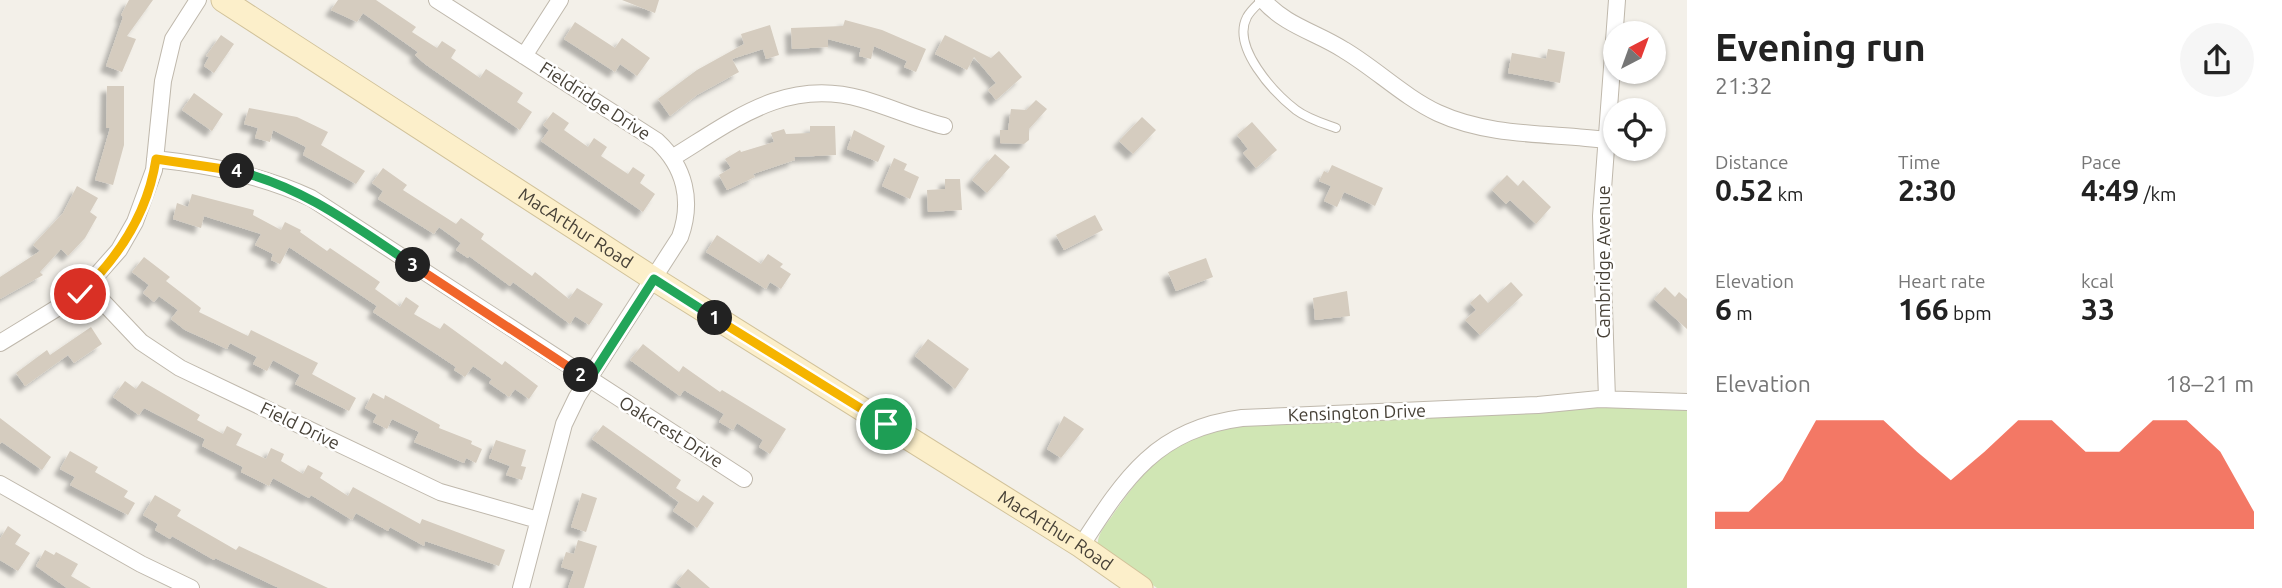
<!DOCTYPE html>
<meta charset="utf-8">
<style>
:root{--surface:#fff;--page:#f6f6f6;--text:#222;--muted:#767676;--accent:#ef4024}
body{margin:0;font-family:Ubuntu,sans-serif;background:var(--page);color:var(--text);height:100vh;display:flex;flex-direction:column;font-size:26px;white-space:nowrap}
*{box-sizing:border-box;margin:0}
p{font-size:23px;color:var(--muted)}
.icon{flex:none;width:38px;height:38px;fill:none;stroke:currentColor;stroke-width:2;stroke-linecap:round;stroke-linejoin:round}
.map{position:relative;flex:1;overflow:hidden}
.drawer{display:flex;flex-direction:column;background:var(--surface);width:595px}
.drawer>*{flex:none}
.needle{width:46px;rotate:41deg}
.tools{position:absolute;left:1603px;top:21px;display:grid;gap:14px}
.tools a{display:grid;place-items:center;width:63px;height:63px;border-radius:50%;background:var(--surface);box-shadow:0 2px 5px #0004;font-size:35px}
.pin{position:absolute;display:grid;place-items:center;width:60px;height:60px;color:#fff;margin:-30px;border:4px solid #fff;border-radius:50%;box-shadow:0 2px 7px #0007}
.km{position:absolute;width:35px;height:35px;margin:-18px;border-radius:50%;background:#222;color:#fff;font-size:19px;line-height:35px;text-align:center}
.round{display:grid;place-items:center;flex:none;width:74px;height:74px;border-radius:37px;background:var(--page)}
.head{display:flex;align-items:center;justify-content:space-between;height:119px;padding:0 28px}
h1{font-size:38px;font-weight:700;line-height:52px}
.stats{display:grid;grid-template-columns:repeat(3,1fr);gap:10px;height:119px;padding:7px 28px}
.stats div{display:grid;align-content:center}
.stats b{font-size:30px;font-weight:700}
.stats small{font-size:19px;font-weight:400}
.stats p{font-size:19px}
.chart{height:196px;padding:14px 28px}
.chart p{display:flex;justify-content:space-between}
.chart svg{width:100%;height:126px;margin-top:7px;fill:var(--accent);opacity:.7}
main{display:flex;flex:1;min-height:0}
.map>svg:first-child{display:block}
</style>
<main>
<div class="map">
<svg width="1687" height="588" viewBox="0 0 1687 588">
<defs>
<filter id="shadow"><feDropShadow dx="-6" dy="6" stdDeviation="2" flood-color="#0004"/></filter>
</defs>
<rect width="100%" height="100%" fill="#f3f0e9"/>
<!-- green -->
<path fill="#d0e6b4" d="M1625 406 1687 407V588H1157L1098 546C1096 534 1108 523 1114 513 1149 463 1171 441 1231 426Z"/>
<!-- building -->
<path fill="#d5ccbf" filter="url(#shadow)" d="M129 0H153L127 36 136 39 122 72 106 66 123 17 121 15Z
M338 0H376L416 27 412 32 437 48 442 41 456 50 451 58 480 78 486 69 523 93 517 102 532 112 520 130 425 64 415 55 418 52 363 13 357 22 331 10Z
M622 0H659L655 13Z
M845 20 882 30 926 49 916 72 904 67 907 61 874 46 871 59 859 56 861 48 828 39V47L792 49 791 28 843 26Z
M575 22 615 48 622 38 650 58 637 76 620 64 615 72 564 39Z
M770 25 779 55 766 59 763 49 732 59 739 72 697 95 670 116 658 99 697 70 744 44 741 34Z
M221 35 234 44 214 73 204 66 209 57 206 56Z
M945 35 991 58 999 51 1022 77 996 100 988 90 996 83 974 57 967 70 935 54Z
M1548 49 1565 52 1560 83 1508 73 1512 53 1546 59Z
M107 86H124V145L113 185 95 180 110 128H106Z
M194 93 223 114 212 131 182 110Z
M1036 100 1047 109 1029 129V140L1024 144 1000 143V130H1008L1011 109 1026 110Z
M249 108 297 117 328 132 321 145 365 171 356 184 303 155 306 147 273 130 270 142 255 138 258 128 244 124Z
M553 112 569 123 564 130 588 147 594 138 607 147 601 156 628 174 633 167 645 175 640 183 655 194 643 212 541 141 549 130 543 125Z
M1142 117 1156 130 1133 154 1119 141Z
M1252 122 1277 150 1256 168 1243 153 1248 149 1237 135Z
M810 126H835L836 155 794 157 795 160 753 174 755 177 727 190 719 175 731 168 725 159 740 150 741 152 774 142 771 133 784 129 786 134 810 133Z
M854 130 885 146 878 162 847 149Z
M995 154 1010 167 987 193 972 180Z
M894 158 907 164 904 170 919 177 910 199 882 186Z
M1332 165 1383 188 1375 206 1344 192 1337 207 1324 201 1331 186 1319 181 1324 171 1328 173Z
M383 168 407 185 403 190 456 224 461 218 484 234 481 239 532 276 535 272 569 299 577 288 603 304 589 325 575 316 570 324 513 282 510 286 469 256 468 258 456 250 461 243 439 227 434 234 378 199 383 191 372 183Z
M1507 175 1518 186 1523 180 1551 207 1536 224 1510 200 1506 204 1492 190Z
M945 179H960L962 210 928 212 927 190 945 189Z
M77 186 98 198 90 212 97 217 85 238 68 256 61 249 40 272 43 275 0 299V277L40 251 33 245 63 213Z
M192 194 254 210 253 215 281 230 285 222 301 230 300 232 327 251 330 248 380 282 375 289 400 307 406 297 419 306 414 314 440 329 444 323 502 365 505 361 538 386 529 399 515 389 509 397 489 383 492 379 473 366 465 377 454 370 456 367 373 312 377 306 289 247 280 264 271 260 273 254 255 245 261 234 204 216 201 228 173 219 177 203 188 207Z
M1095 215 1103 230 1064 250 1056 235Z
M717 235 761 264 768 254 783 264 780 267 791 274 781 289 770 282 766 289 706 252Z
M144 257 170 277 166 281 201 308 199 312 248 336 251 330 318 363 312 374 356 398 349 411 295 384 300 375 273 360 267 371 253 364 257 357 230 343 227 349 185 330 171 319 178 310 159 296 154 302 143 293 149 285 132 272Z
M1206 258 1213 277 1176 291 1168 272Z
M1511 282 1523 295 1480 335 1465 320 1476 310 1470 303 1480 294 1488 303Z
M1665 287 1675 297 1679 292 1687 299V329L1654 299Z
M1347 291 1350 316 1315 320 1313 298Z
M91 327 102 344 74 363 68 355 25 386 16 373 47 350 50 355Z
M928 339 969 369 955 389 915 356Z
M643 344 679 372 683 366 720 392 722 390 786 429 770 454 759 447 763 440 737 423 733 430 719 422 724 414 684 390 680 396 630 360Z
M125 381 136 389 142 381 200 415 197 420 223 434 227 426 242 434 236 445 266 459 271 448 284 454 281 461 303 474 308 465 323 473 320 478 348 496 353 487 420 524 422 519 505 550 499 566 425 541 424 546 390 527 388 531 356 513 352 520 311 495 309 498 273 478 269 486 241 472 243 467 202 446 205 439 144 408 139 415 113 397Z
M373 393 384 399 385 395 440 425 439 428 472 441 471 444 482 449 476 463 466 458 464 463 414 442 419 432 392 419 387 429 373 422 377 415 365 408Z
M1064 416 1084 429 1061 458 1047 449Z
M0 418 51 457 42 470 2 442 0 444Z
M603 425 681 480 676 488 698 502 703 495 714 503 697 528 673 511 679 502 592 439Z
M496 440 526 450 521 466 526 467 522 480 506 475 510 466 489 458Z
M70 451 98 467 95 472 128 491 124 497 135 503 128 515 70 485 75 477 60 469Z
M582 493 597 498 586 532 571 527Z
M155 495 181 510 177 516 236 550 239 546 328 588H279L215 558 214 560 172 536 170 539 155 530 158 524 143 515Z
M8 526 21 535 15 544 30 553 18 571 0 560V539Z
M578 540 597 546 584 588H568L574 571 561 567 566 552 574 554Z
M45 550 54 555 56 552 78 564 71 576 91 588H67L36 566Z
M688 569 710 588H682L676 583Z"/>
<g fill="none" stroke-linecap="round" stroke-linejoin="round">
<defs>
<path id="lane" d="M1262 0C1257 5 1250 11 1247 17 1231 47 1274 93 1296 110 1308 119 1322 123 1336 128"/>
<path id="street" d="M437 0 657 141C685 167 693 201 680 237L577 397 564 424 521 588
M1263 0C1286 26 1316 32 1344 50 1376 69 1404 97 1438 113 1490 137 1551 133 1606 140
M524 56 560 0
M672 158C733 121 785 77 862 99 890 107 916 119 944 126
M155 159C210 165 261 175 311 198L744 479
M88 286 141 342 180 368 440 492 538 520
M0 343 80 294 119 250 135 222 154 170 163 81 173 39 198 0
M1607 399 1601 216 1617 0
M0 484 141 564 191 588
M1081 546C1125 478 1156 429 1242 418L1538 405 1599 399 1687 402"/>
<g id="secondary">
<path id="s1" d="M223 0 654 279 1081 546 1141 588"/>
</g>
</defs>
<!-- lane casing -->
<use href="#lane" stroke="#bfb8ac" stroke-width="10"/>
<!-- street casing -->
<use href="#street" stroke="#bfb8ac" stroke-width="18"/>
<!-- secondary casing -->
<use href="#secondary" stroke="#d1c29a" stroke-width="25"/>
<!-- lane -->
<use href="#lane" stroke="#fff" stroke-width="8"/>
<!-- street -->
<use href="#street" stroke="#fff" stroke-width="16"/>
<!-- secondary -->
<use href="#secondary" stroke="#fcefca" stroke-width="23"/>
</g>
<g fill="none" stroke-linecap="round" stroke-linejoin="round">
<defs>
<path id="split-1" d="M715 318 886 424"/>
<path id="split-2" d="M581 375 589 380 654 279 715 318"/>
<path id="split-3" d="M413 265 581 375"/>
<path id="split-4" d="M237 171C304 187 357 228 413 265"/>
<path id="split-5" d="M80 294C118 258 148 212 156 159L237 171"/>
</defs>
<!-- split-1 casing -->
<use href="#split-1" stroke="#fff" stroke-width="14"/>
<!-- split-2 casing -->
<use href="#split-2" stroke="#fff" stroke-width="14"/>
<!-- split-3 casing -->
<use href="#split-3" stroke="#fff" stroke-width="14"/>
<!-- split-4 casing -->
<use href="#split-4" stroke="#fff" stroke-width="14"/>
<!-- split-5 casing -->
<use href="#split-5" stroke="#fff" stroke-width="14"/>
<!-- split-1 -->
<use href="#split-1" stroke="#f5b400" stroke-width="9"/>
<!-- split-2 -->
<use href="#split-2" stroke="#22a559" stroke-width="9"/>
<!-- split-3 -->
<use href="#split-3" stroke="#f0652b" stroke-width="9"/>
<!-- split-4 -->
<use href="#split-4" stroke="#22a559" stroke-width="9"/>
<!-- split-5 -->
<use href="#split-5" stroke="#f5b400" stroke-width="9"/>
</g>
<g text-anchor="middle" stroke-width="5" stroke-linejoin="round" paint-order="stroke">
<!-- street labels -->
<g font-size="18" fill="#474137" stroke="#fff">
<text transform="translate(595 101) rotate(33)" y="6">Fieldridge Drive</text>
<text dy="6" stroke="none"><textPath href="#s1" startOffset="420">MacArthur Road</textPath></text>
<text transform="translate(1604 262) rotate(-90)" y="6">Cambridge Avenue</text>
<text transform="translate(1357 413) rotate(-2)" y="6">Kensington Drive</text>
<text transform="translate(300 426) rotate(26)" y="6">Field Drive</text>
<text transform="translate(671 432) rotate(32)" y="6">Oakcrest Drive</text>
<text dy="6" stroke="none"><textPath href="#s1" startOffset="987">MacArthur Road</textPath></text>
</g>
</g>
</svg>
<div class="tools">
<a><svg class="needle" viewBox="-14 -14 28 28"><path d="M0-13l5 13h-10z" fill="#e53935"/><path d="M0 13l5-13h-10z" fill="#767676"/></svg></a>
<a><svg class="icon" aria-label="locate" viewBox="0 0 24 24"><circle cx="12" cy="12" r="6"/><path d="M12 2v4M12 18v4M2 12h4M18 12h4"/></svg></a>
</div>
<div class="pin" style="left:886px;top:424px;background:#1e9e55"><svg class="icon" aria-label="arrive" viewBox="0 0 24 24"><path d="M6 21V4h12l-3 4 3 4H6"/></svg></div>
<div class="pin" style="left:80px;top:294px;background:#d93025"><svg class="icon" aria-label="check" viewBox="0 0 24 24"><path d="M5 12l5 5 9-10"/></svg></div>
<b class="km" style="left:715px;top:318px">1</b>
<b class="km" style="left:581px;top:375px">2</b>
<b class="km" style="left:413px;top:265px">3</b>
<b class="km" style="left:237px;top:171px">4</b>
</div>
<section class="drawer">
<div class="head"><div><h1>Evening run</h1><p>21:32</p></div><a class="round"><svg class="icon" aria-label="share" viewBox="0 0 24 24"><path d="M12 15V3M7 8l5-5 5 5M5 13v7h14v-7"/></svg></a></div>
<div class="stats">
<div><p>Distance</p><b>0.52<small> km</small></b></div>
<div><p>Time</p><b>2:30</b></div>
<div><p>Pace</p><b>4:49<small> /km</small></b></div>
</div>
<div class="stats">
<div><p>Elevation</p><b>6<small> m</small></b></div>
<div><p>Heart rate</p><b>166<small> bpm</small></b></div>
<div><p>kcal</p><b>33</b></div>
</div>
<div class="chart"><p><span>Elevation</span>18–21 m</p>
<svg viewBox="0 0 160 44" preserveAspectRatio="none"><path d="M0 44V38L10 38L20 27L30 6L40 6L50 6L60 17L70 27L80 17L90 6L100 6L110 17L120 17L130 6L140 6L150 17L160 38V44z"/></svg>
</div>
</section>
</main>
